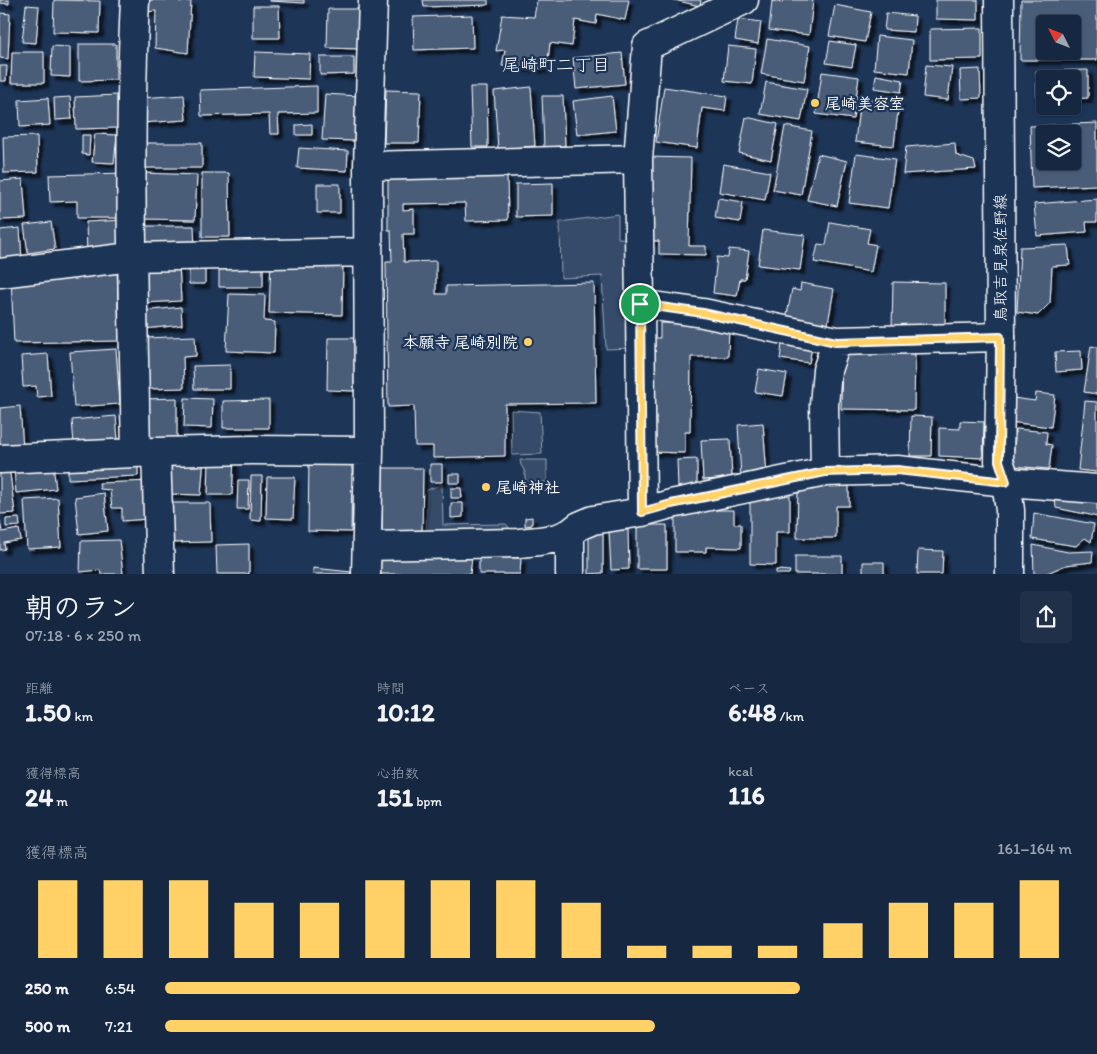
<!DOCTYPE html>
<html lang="ja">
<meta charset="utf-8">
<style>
:root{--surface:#162841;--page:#1f3048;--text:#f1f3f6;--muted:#9ea6b1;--line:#35445a;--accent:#ffd166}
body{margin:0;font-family:Itim,"Klee One",sans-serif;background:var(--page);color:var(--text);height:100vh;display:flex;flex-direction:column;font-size:19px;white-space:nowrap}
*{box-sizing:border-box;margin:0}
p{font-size:16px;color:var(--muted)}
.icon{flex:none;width:28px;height:28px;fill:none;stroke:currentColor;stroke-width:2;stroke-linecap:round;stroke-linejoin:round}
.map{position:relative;height:574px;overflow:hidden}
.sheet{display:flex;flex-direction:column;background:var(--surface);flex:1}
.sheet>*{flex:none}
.needle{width:32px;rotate:312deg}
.controls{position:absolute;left:1036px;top:15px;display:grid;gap:10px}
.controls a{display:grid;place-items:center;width:45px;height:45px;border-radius:5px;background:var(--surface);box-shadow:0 1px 4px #0004,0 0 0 1px var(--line);font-size:25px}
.pin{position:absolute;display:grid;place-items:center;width:42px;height:42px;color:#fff;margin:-21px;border:2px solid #fff;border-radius:50%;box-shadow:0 1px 5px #0007}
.round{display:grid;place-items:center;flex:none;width:52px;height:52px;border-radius:5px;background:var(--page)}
.head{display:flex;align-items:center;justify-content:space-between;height:85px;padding:0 25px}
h1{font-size:28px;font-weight:700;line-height:38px}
.figures{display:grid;grid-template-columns:repeat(3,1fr);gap:8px;height:85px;padding:5px 25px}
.figures div{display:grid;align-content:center}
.figures b{font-size:25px;font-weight:700}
.figures small{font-size:14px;font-weight:400}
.figures p{font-size:14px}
.chart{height:140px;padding:10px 25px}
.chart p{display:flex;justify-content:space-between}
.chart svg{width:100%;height:90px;margin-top:5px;stroke:var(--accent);stroke-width:6}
ul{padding:0 25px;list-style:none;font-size:16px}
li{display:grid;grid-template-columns:80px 60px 1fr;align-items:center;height:38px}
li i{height:12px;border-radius:6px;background:var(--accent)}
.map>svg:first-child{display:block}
</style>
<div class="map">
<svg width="1097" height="574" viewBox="0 0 1097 574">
<defs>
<filter id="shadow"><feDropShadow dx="4.5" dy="4.5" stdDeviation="1" flood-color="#0009"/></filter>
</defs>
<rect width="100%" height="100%" fill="#1d3557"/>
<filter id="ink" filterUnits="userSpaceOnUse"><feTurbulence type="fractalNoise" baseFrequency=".02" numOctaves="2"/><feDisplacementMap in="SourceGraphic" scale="10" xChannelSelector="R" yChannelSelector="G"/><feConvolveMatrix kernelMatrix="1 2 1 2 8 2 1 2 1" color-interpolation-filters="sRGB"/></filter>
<g filter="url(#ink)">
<!-- green -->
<path fill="#364b69" stroke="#9aa5b4" d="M618 214V238L634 239 633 348 606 349 602 276 561 278 560 222Z
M511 410 540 412 542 454 512 455Z
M520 460H547V482H525V472L521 465Z
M442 484 443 525 506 524 508 526 509 529 426 532 427 490Z"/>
<!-- building -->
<path fill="#4a5d79" stroke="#fff" fill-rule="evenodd" filter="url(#shadow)" d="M0 0H9V4L0 3Z
M54 0 100 1 99 33 53 32Z
M145 0H180V2L191 1 188 53 155 48 156 11 145 12Z
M270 0H304V3L270 1Z
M423 0H488V5L424 7Z
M537 0H629L625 20 597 14 596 24 575 20 572 46 550 43 547 69 502 66 505 50 496 51 502 15 534 17Z
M674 0H701L700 6Z
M783 0H813L809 35 769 30 772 1 782 3Z
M936 0H978V20L936 19Z
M1021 0H1097V60H1020ZM1045 24H1072V51H1045Z
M26 5 39 6 36 43 22 42Z
M835 5 871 12 865 42 829 36Z
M253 6H279L280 38H253Z
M328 9H360L359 49 327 48Z
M0 13 10 14 8 59 0 58Z
M886 13 915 16 914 32 884 30Z
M472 15 473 48 414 50 413 17Z
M738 19 761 22 758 44 735 40Z
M982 28V59L930 60V29Z
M877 36 912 40 909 73 874 69Z
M767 39 810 46 804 81 761 74Z
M830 41 856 45 852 67 826 63Z
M79 44H116V80L79 81Z
M52 46 70 47V77L51 76Z
M728 46 756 49 752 84 724 81Z
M12 52H44V83H11Z
M255 52 310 54 309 79 254 77Z
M622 53 625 84 576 89 573 58Z
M320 57H354V74L320 75Z
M926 65 952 67 948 100 923 97Z
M0 66H7L6 81H0Z
M980 69 981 98 961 99 960 70Z
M1088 70V98L1072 99V79H1045V100H1037L1036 71Z
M822 72 859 77 853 119 816 114Z
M876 75 903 80 901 92 874 88Z
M766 82 807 89 801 121 760 114Z
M317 86V113L278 114 279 134H270L269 114 201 116 200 90Z
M470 87H487L488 147H472Z
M531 87 535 146 498 149 494 91Z
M664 87 727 96 725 111 702 108 697 148 656 142Z
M386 90 421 91 419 143H384Z
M325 94 358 96 356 141 322 140Z
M117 95 118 128 76 129 75 97Z
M184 95 186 120 142 123 140 98Z
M542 96H563L565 146 544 147Z
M612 96 616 131 577 135 573 101Z
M70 97 72 119 55 120 54 98Z
M48 98 50 125 20 127 19 100Z
M860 98 899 102 894 146 855 142Z
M746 117 778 124 771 160 739 153Z
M1097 123V185L1032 188 1030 126ZM1045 134H1072V161H1045Z
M312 124V135H296V125Z
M785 126 812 131 801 195 773 190Z
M95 134 117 135 114 163 92 162Z
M82 135H90L89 155 82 154Z
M37 136 38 172 4 173 3 137Z
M143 143H202V168H143Z
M955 143 956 155 974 161 976 169 903 174 906 147Z
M299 148 348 151 347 171 297 168Z
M818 154 847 161 837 206 807 200Z
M856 154 895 159 888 208 849 203Z
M647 157 691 158 689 246H706V255L659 254V241H645Z
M723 164 770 172 765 200 719 192Z
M125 173 126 218H77V201L50 202 49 175Z
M143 173 197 175 195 220 142 219Z
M202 173H229L230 237H202Z
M507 175 508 220 466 221 465 203 403 204V210L414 209V234H403L404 262 436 261V294H446V286L594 283 596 403 505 404V456L433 458V446H415L414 406 388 407 386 262H392L391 230H388V177Z
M23 179 26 219 0 220V181Z
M553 183V216L516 217V184Z
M317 184H340V213H317Z
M718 198 743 202 740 222 715 218Z
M1097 199V222H1086L1087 232 1037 236 1034 204Z
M125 220 127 253 87 255 86 222Z
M51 222 55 249 28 253 24 225Z
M830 222 870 229 867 243 876 245 871 272 814 262 818 244 826 245Z
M143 226H194L195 249H143Z
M20 228 22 261 0 263V230Z
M763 230 805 235 800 270 758 265Z
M1068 245 1070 265 1052 266 1050 303 1038 315 1017 312 1020 247Z
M729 249 749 251 745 279H740L737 296 713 293 717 257 728 258Z
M271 260 343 262 342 315 269 313Z
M189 261H205V284H189Z
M179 263 181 301 144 303 141 266Z
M219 263 263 264V287H219Z
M117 266 119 341 14 343 11 277Z
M893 282 945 283V329L892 328Z
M801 283 834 289 827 329 786 320 792 289 800 291Z
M229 294 265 295 264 321 275 322 274 353 226 351Z
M181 307 182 325 144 329 143 311Z
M660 323 729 324 728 357H691L690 432H685V453L649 452 651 338H660Z
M195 336 196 356 183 357 184 388 147 389 145 338Z
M783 337 813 342 809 363 780 359Z
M328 338H355L354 391 327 390Z
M1091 346 1097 347V394L1084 392Z
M116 349 120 404 74 407 70 352Z
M842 350 915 351 914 410 841 409Z
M1081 351 1082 370 1056 372 1055 352Z
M48 354 51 396 37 397 36 386 23 387 21 356Z
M230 365V389H194L193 366Z
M759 369 787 374 783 396 755 392Z
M1036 393 1055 395 1051 427 1009 422 1013 398 1035 401Z
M177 398V438L145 439 144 399Z
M185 398 213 399 212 428 184 427Z
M269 400V428H223V401Z
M1085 401 1097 402V472L1078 470Z
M20 406 23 448 0 450V408Z
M116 416 118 440 74 444 72 420Z
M911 416 932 417 931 456H910Z
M960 421 984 422 983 458 939 456V428L960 429Z
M763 423 767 476 741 478 738 425Z
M1016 429 1047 432 1046 444 1052 445 1049 469 1012 466Z
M730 439 732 478 703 480 701 440Z
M170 456 204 457 201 495 169 494Z
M138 458V476L68 479V460Z
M209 458 234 459 232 495H208Z
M309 458 352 459 351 532 308 531Z
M697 459V487H678L677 460Z
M430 464H442V482H430Z
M53 465 56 489 16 493 14 468Z
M9 466 15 513 0 514V467Z
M383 468H423L422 532H382Z
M449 474H460V483H449Z
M251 476H262L261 521 250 520Z
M267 477H295L293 519 266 518Z
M238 480H249L248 509H237Z
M153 481 148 519 122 521V508H112L110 490 100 489 99 483Z
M849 483V506H836V538H797L798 487Z
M451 488H461L462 498H451Z
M104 493 108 531 79 534 75 497Z
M750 494H790V532H776V565L750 564Z
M1055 497 1097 501V517L1090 515 1056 508Z
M58 498 61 547 27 549 24 500Z
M169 503H210L211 542 169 543Z
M451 503H463V517L451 518Z
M703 510H734V524H741V548L706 547V552H675V514L702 513Z
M1034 513 1094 524 1091 542 1085 538 1076 546 1032 539Z
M532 517V525L525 526V518Z
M19 518 20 526 6 527V519Z
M0 521 2 532 19 529 21 540 4 543 5 549 0 550Z
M637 525H667V569H637Z
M589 530H603V573L589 574Z
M609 530H628L629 569 611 570Z
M119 540 123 574H101L100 570 80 572 81 541Z
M249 544V574H217L216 545Z
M1033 545 1068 552 1093 551 1092 562 1066 565 1045 574H1034Z
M918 550 943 551 942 574H917Z
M378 555 472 557 470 574H378Z
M795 556H842V574H795Z
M479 557 521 558 520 574H479Z
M863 562H884V574H863Z
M313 568 361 573V574H313Z
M776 570 790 571 789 574H776Z"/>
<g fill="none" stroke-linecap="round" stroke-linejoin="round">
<defs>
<path id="minor" d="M135 0C128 151 133 302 136 453
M744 0 647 46 638 159 640 304 703 313 837 341 1001 337
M368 166 638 159
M0 273 131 257 368 252
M640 304 642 512
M156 452 160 574
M0 459 156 452 251 450 369 451
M825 472 824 405 827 370 837 341
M367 546 519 543 539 541 558 538 570 533 579 526 593 520 642 512 671 504 825 472 897 470 1006 482
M366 574 369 451 368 166 373 0
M570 574V533"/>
<path id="secondary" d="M999 0 1001 337 999 461 1006 482 1010 510V574
M1006 482 1097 489"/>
</defs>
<!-- minor casing -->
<use href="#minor" stroke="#fff" stroke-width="31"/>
<!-- secondary casing -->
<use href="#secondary" stroke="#fff" stroke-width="31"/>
<!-- minor -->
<use href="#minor" stroke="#1d3557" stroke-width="28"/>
<!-- secondary -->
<use href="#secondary" stroke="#1d3557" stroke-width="28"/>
</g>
</g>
<g fill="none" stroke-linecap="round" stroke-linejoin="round" filter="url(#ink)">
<defs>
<path id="route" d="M640 304 703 313 836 342 1000 337 999 461 1006 482 897 470 825 472 671 504 642 512Z"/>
</defs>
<!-- route casing -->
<use href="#route" stroke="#fff" stroke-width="10"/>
<!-- route -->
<use href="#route" stroke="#ffd166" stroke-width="6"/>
</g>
<!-- markers -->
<g fill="#ffd166" stroke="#1d3557" stroke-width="2">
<circle cx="815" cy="103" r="5"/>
<circle cx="528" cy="342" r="5"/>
<circle cx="486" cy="487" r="5"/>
</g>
<g text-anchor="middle" stroke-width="4.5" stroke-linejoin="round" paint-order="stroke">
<!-- poi labels -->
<g font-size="16" font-weight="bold" fill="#fff" stroke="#1d3557" text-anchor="start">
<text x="825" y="109">尾崎美容室</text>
<text x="518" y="348" text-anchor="end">本願寺 尾崎別院</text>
<text x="496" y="493">尾崎神社</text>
</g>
<!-- street labels -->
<g font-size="16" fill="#fff" stroke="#1d3557">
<text transform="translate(1000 258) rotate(-90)" y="6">鳥取吉見泉佐野線</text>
</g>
<!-- neighbourhood labels -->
<g font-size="18" fill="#fff" stroke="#1d3557">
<text x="556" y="71">尾崎町二丁目</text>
</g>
</g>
</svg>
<div class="controls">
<a><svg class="needle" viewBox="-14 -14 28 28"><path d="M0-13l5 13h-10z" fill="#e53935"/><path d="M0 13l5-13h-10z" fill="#9ea6b1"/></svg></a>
<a><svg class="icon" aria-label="locate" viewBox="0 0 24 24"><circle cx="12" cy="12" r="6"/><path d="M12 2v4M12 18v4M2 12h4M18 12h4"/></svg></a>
<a><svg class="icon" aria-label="layers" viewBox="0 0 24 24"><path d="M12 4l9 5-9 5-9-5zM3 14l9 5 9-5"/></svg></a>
</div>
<div class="pin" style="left:640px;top:304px;background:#1e9e55"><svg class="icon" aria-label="arrive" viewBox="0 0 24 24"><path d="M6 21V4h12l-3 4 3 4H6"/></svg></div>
</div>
<section class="sheet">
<div class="head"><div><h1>朝のラン</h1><p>07:18 · 6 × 250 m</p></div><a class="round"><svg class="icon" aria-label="share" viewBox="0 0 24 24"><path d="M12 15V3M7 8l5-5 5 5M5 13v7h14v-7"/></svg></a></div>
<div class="figures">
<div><p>距離</p><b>1.50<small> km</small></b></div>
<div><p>時間</p><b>10:12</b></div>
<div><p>ペース</p><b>6:48<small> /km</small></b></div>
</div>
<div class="figures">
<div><p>獲得標高</p><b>24<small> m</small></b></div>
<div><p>心拍数</p><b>151<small> bpm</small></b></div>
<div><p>kcal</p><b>116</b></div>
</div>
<div class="chart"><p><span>獲得標高</span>161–164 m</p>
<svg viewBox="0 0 160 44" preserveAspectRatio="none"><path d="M5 44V6M15 44V6M25 44V6M35 44V17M45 44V17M55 44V6M65 44V6M75 44V6M85 44V17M95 44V38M105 44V38M115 44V38M125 44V27M135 44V17M145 44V17M155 44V6"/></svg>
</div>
<ul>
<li><b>250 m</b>6:54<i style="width:70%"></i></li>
<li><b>500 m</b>7:21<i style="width:54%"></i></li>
</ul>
</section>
